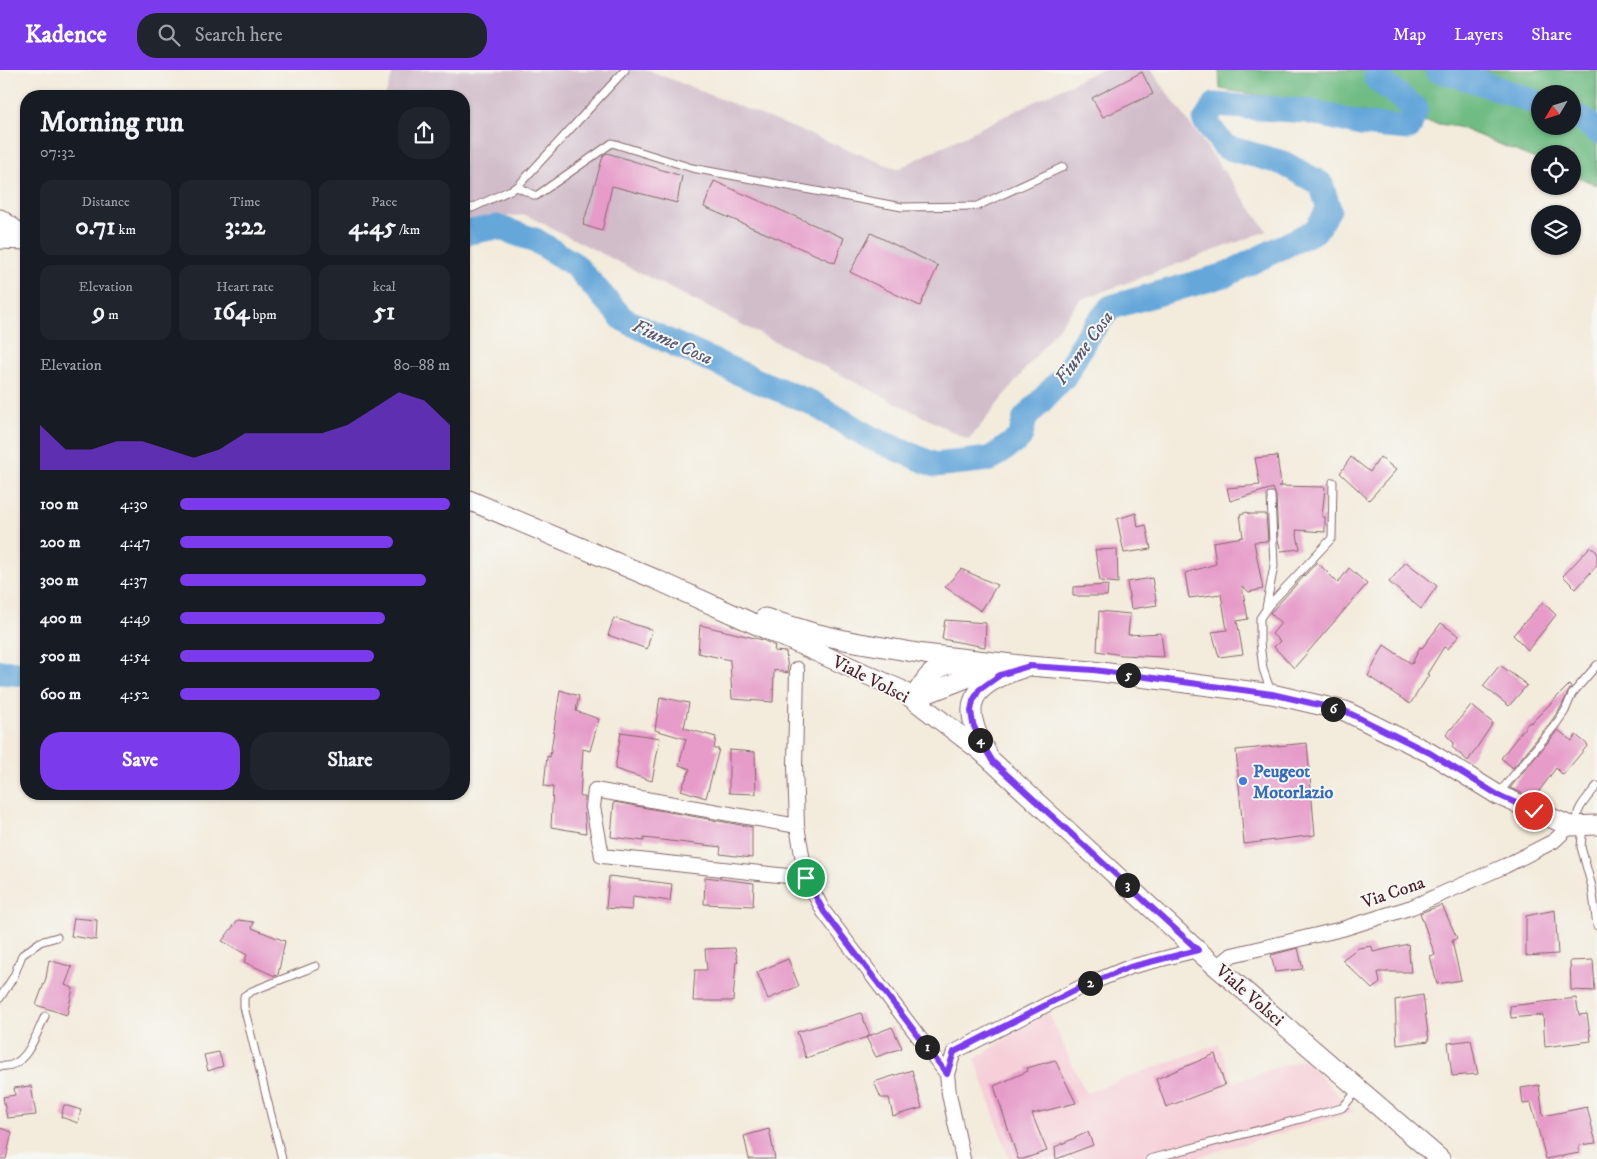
<!DOCTYPE html>
<meta charset="utf-8">
<style>
:root{--surface:#171b24;--page:#20242c;--text:#f1f3f6;--muted:#9ea1a6;--accent:#7c3aed}
body{margin:0;font-family:"IM FELL DW Pica",serif;background:var(--page);color:var(--text);height:100vh;display:flex;flex-direction:column;font-size:19px;white-space:nowrap}
*{box-sizing:border-box;margin:0}
p{font-size:16px;color:var(--muted)}
.icon{flex:none;width:28px;height:28px;fill:none;stroke:currentColor;stroke-width:2;stroke-linecap:round;stroke-linejoin:round}
.map{position:relative;flex:1;overflow:hidden}
.details{position:absolute;left:20px;top:20px;width:450px;height:710px;display:flex;flex-direction:column;background:var(--surface);border-radius:20px;box-shadow:0 1px 4px #0004}
.details>*{flex:none}
.needle{width:32px;rotate:232deg}
.buttons{position:absolute;left:1531px;top:15px;display:grid;gap:10px}
.buttons a{display:grid;place-items:center;width:50px;height:50px;border-radius:50%;background:var(--surface);box-shadow:0 1px 4px #0004;font-size:25px}
.pin{position:absolute;display:grid;place-items:center;width:42px;height:42px;color:#fff;margin:-21px;border:2px solid #fff;border-radius:50%;box-shadow:0 1px 5px #0007}
.km{position:absolute;width:25px;height:25px;margin:-12px;border-radius:50%;background:#222;color:#fff;font-size:14px;line-height:25px;text-align:center}
.round{display:grid;place-items:center;flex:none;width:52px;height:52px;border-radius:20px;background:var(--page)}
.headline{display:flex;align-items:center;justify-content:space-between;height:85px;padding:0 20px}
h1{font-size:28px;font-weight:700;line-height:38px}
.figures{display:grid;grid-template-columns:repeat(3,1fr);gap:8px;height:85px;padding:5px 20px}
.figures div{display:grid;align-content:center;border-radius:12px;background:var(--page);text-align:center}
.figures b{font-size:25px;font-weight:700}
.figures small{font-size:14px;font-weight:400}
.figures p{font-size:14px}
.chart{height:140px;padding:10px 20px}
.chart p{display:flex;justify-content:space-between}
.chart svg{width:100%;height:90px;margin-top:5px;fill:var(--accent);opacity:.7}
.button{display:flex;gap:10px;margin-top:auto;padding:10px 20px}
.button a{flex:1;height:58px;border-radius:20px;background:var(--accent);color:#fff;font-size:20px;font-weight:700;line-height:58px;text-align:center}
.button a+a{background:var(--page);color:var(--text)}
ul{padding:0 20px;list-style:none;font-size:16px}
li{display:grid;grid-template-columns:80px 60px 1fr;align-items:center;height:38px}
li i{height:12px;border-radius:6px;background:var(--accent)}
header{display:flex;align-items:center;gap:30px;box-sizing:border-box;height:70px;padding:0 25px;background:var(--accent);color:#fff}
header strong{font-size:24px}
nav{display:flex;gap:28px;margin-inline-start:auto;font-size:18px}
.search{width:350px;height:45px;background:var(--page);display:flex;align-items:center;gap:12px;box-sizing:border-box;padding:0 18px;border-radius:20px;color:var(--muted);font-size:19px}
.map>svg:first-child{display:block}
</style>
<header>
<strong>Kadence</strong>
<div class="search"><svg class="icon" aria-label="search" viewBox="0 0 24 24"><circle cx="10" cy="10" r="6"/><path d="M15 15l6 6"/></svg>Search here</div>
<nav><a>Map</a><a>Layers</a><a>Share</a></nav>
</header>
<div class="map">
<svg width="1597" height="1089" viewBox="0 0 1597 1089">
<rect width="100%" height="100%" fill="#f6f6f2"/>
<filter id="ink" filterUnits="userSpaceOnUse"><feTurbulence type="fractalNoise" baseFrequency=".02" numOctaves="2"/><feDisplacementMap in="SourceGraphic" scale="10" xChannelSelector="R" yChannelSelector="G"/><feConvolveMatrix kernelMatrix="1 2 1 2 8 2 1 2 1" color-interpolation-filters="sRGB"/></filter>
<filter id="wash" filterUnits="userSpaceOnUse"><feTurbulence type="fractalNoise" baseFrequency=".0096" numOctaves="4" result="noise"/><feDisplacementMap in="SourceGraphic" scale="20" xChannelSelector="R" yChannelSelector="G"/><feGaussianBlur stdDeviation="1.12" result="paint"/><feColorMatrix in="noise" values="0 0 0 0 0 0 0 0 0 0 0 0 0 0 0 0 0 1.4 0 .05"/><feComposite in="paint" operator="in"/></filter>
<g filter="url(#wash)">
<rect width="100%" height="100%" fill="#f3ebdb"/>
<!-- built -->
<path fill="#f6cfd8" d="M1048 942 1086 1023 1218 974 1234 1012 1304 989 1354 1042 1191 1089H1009L975 989Z"/>
<!-- industrial -->
<path fill="#d1bdca" d="M394 0H648L897 99 1099 0H1151L1267 161 1080 230 969 370 526 145 470 149 464 145V26H385Z"/>
<!-- forest -->
<path fill="#71bc84" stroke="#5e6e58" fill-rule="evenodd" d="M1219 0H1597V115L1573 105 1572 84H1540V91L1458 57 1220 19ZM1540 24H1572V56H1540Z"/>
<g fill="none" stroke-linecap="round" stroke-linejoin="round">
<!-- river -->
<path stroke="#66a7da" stroke-width="25" d="M1438 0 1479 12 1540 34
M1572 46 1582 49 1597 61
M464 163 497 157 535 170 575 195 623 249 668 271 755 310 810 332 871 368 935 395 990 389 1020 368 1025 348 1065 306 1087 266 1111 237 1225 205 1315 161 1329 139 1321 114 1283 93 1225 77 1205 51 1215 35 1307 41 1361 54 1409 58 1416 39 1376 8 1379 0
M0 602 26 604"/>
</g>
<g id="blocks">
<!-- building -->
<path fill="#e69bc9" d="M1142 2 1153 24 1103 47 1092 28Z
M607 83 682 106 677 133 612 116 602 161 583 155 603 86Z
M714 111 844 168 835 193 704 137Z
M871 163 938 196 920 236 850 202Z
M1277 386 1281 415 1278 416 1325 417 1322 447H1325V462L1296 460 1300 479 1281 481 1278 470 1276 426 1273 418 1230 431 1227 418 1260 415 1255 388Z
M1351 387 1370 402 1380 387 1396 400 1369 430 1340 403Z
M1248 442 1249 444H1266L1268 471 1254 472 1263 519 1249 522 1242 516 1248 549 1237 551 1243 584 1219 587 1212 562 1227 560 1221 524 1189 528 1185 503 1216 494 1213 472 1243 467 1240 444Z
M1136 443 1138 457 1146 455 1151 479 1124 483 1117 449Z
M1590 477 1597 482V495L1576 519 1563 506Z
M1117 479 1118 513 1100 511 1095 480Z
M1317 492 1338 513 1349 498 1367 514 1294 598 1274 577 1280 571 1272 564 1281 553 1270 543Z
M1406 492 1437 516 1421 539 1389 512Z
M961 499 997 515 981 541 945 517Z
M1152 508 1157 535 1131 539 1127 512Z
M1108 515 1107 526H1073V517Z
M1543 532 1556 545 1528 580 1513 565Z
M1099 541 1130 544 1128 565 1161 563 1164 587 1122 585 1097 581Z
M614 548 652 560 647 579 608 565Z
M945 550 986 553 985 577 942 569Z
M1441 553 1459 566 1448 579 1444 577 1427 604 1429 605 1410 634 1368 606 1384 575 1412 594 1420 577 1422 578Z
M700 555 763 570 775 576 774 581 786 582 788 603 774 600 773 632 732 629 730 590 698 583Z
M1500 595 1527 615 1509 636 1483 616Z
M1569 615 1571 617 1561 637 1550 653 1513 698 1501 688 1529 652 1531 653Z
M560 620 579 626 576 641 599 649 590 681 583 679 580 727H585L584 736 586 763 551 757 553 717 544 716 547 686 550 687Z
M660 627 689 633 684 658 716 667 714 679H719L706 728 681 720 690 699 679 695 686 669 655 660Z
M1471 635 1493 653 1468 691 1452 677 1454 673 1446 665Z
M1558 660 1572 671 1576 665 1588 675 1563 705 1556 698 1534 728 1510 718Z
M621 662 660 668 652 711 615 699Z
M1307 673 1315 765 1244 774 1236 680Z
M729 680 755 682 756 724 729 723Z
M614 732 752 757V788L720 784 721 777 644 768V771L611 767Z
M609 806 672 814 670 831 633 826 632 840 606 838Z
M705 807 754 813 753 836 704 834Z
M1442 835 1457 868 1452 871 1461 910 1437 914 1430 886 1435 885 1420 843Z
M1555 840 1558 884 1526 886V846Z
M74 848 97 850 96 870 71 866Z
M238 850 254 852 252 858 285 871 278 905 275 906 244 892 247 885 222 871Z
M1408 874 1411 902H1378L1380 913 1372 919 1342 890 1358 878 1372 876 1373 882Z
M735 878 738 892H736L733 931H693L695 900H707L705 879Z
M1298 878 1303 899 1275 902 1271 885Z
M788 889 799 916 768 929 757 902Z
M49 890 72 897 65 915 73 918 67 945 36 935 46 908Z
M1593 890 1595 921 1571 920 1570 891Z
M1423 925 1429 971 1397 975 1395 930Z
M1576 928 1579 945 1587 944 1591 971 1545 977 1543 945 1511 948 1510 936Z
M861 943 870 966 806 988 797 962Z
M892 957 902 978 876 987 866 967Z
M1471 970 1478 1004 1452 1006 1448 973Z
M219 982 223 996 208 1001 204 985Z
M1215 984 1225 1015 1166 1037 1156 1009Z
M1055 990 1076 1033 1032 1044 1047 1081 1023 1089H1018L994 1016 1028 1001 1027 998Z
M912 1000 922 1038 893 1046 889 1028H881L874 1012Z
M1539 1015 1543 1046 1587 1037 1596 1073 1579 1075V1083L1546 1089 1531 1033 1523 1034 1521 1018Z
M31 1016 36 1045 7 1048 3 1027 15 1025 14 1018Z
M64 1035 81 1040 78 1053 61 1047Z
M0 1058 12 1062 6 1089H0Z
M769 1059 775 1089H749L744 1066Z
M1088 1062 1093 1075 1056 1089 1055 1077Z"/>
</g>
</g>
<g filter="url(#ink)">
<use href="#blocks" fill-opacity="0" stroke="#856669" stroke-width="1"/>
<g fill="none" stroke-linecap="round" stroke-linejoin="round">
<defs>
<path id="lane" d="M517 117 536 126 612 73 692 98 902 137 977 136 1063 97
M464 136 472 138 517 117 625 0
M1266 538 1274 496 1271 426
M1271 622 1263 599 1260 573V548L1269 535 1332 468 1333 412
M1499 723 1556 654 1565 641 1572 624 1597 595
M1576 754C1576 738 1587 728 1597 716
M1583 756 1581 777 1592 817 1597 856
M0 928 14 906 22 885 40 872 57 867
M0 996C26 1000 36 964 45 946
M282 1089 244 937V926L252 921 316 896
M1150 1089 1342 1038 1357 1021"/>
<path id="street" d="M797 599 795 696 797 756 806 808 824 842 947 1004
M797 756 595 720 593 737 602 786 806 808
M1217 897 1232 885 1342 859 1412 837 1505 796 1554 771 1570 756
M963 1089 949 1024 947 1004 954 982 1083 916 1130 897 1197 880"/>
<path id="secondary" d="M0 149 26 168
M0 169 26 170
M464 428 655 509 901 620 982 682 1197 880 1440 1089
M765 548 814 563 849 571 924 584 1029 596 1093 601 1272 624 1345 641 1430 683 1498 725 1570 756 1597 755
M913 629 977 604 1003 599
M913 629C926 607 933 595 961 592
M987 683C958 633 971 615 1023 598"/>
</defs>
<!-- lane casing -->
<use href="#lane" stroke="#856669" stroke-width="9"/>
<!-- street casing -->
<use href="#street" stroke="#856669" stroke-width="16"/>
<!-- secondary casing -->
<use href="#secondary" stroke="#856669" stroke-width="21"/>
<!-- lane -->
<use href="#lane" stroke="#fff" stroke-width="7"/>
<!-- street -->
<use href="#street" stroke="#fff" stroke-width="14"/>
<!-- secondary -->
<use href="#secondary" stroke="#fff" stroke-width="19"/>
</g>
</g>
<g fill="none" stroke-linecap="round" stroke-linejoin="round" filter="url(#ink)">
<defs>
<path id="route" d="M806 808 824 842 947 1004 954 982 1083 916 1130 897 1198 880 993 692 980 670 973 654 971 641 973 631 979 620 1000 605 1029 596 1094 600 1272 624 1345 641 1430 683 1498 725 1534 741"/>
</defs>
<!-- route casing -->
<use href="#route" stroke="#fff" stroke-width="10"/>
<!-- route -->
<use href="#route" stroke="#7c3aed" stroke-width="6"/>
</g>
<!-- markers -->
<circle fill="#3f7fe0" stroke="#f6f6f2" stroke-width="2" cx="1243" cy="711" r="5"/>
<g text-anchor="middle" stroke-width="4" stroke-linejoin="round" paint-order="stroke">
<!-- street labels -->
<g font-size="18" fill="#4a1f2b" stroke="#f6f6f2">
<text transform="translate(871 609) rotate(27)" y="6">Viale Volsci</text>
<text transform="translate(1393 822) rotate(-19)" y="6">Via Cona</text>
<text transform="translate(1250 925) rotate(41)" y="6">Viale Volsci</text>
</g>
<!-- shop labels -->
<g font-size="18" font-weight="bold" fill="#366cbe" stroke="#f6f6f2" text-anchor="start">
<text x="1253" y="707">Peugeot<tspan x="1253" dy="21">Motorlazio</tspan></text>
</g>
<!-- water labels -->
<g font-size="19" font-style="italic" fill="#555571" stroke="#f6f6f2">
<text transform="translate(673 271) rotate(24)" y="7">Fiume Cosa</text>
<text transform="translate(1083 277) rotate(-54)" y="7">Fiume Cosa</text>
</g>
</g>
</svg>
<div class="buttons">
<a><svg class="needle" viewBox="-14 -14 28 28"><path d="M0-13l5 13h-10z" fill="#e53935"/><path d="M0 13l5-13h-10z" fill="#9ea1a6"/></svg></a>
<a><svg class="icon" aria-label="locate" viewBox="0 0 24 24"><circle cx="12" cy="12" r="6"/><path d="M12 2v4M12 18v4M2 12h4M18 12h4"/></svg></a>
<a><svg class="icon" aria-label="layers" viewBox="0 0 24 24"><path d="M12 4l9 5-9 5-9-5zM3 14l9 5 9-5"/></svg></a>
</div>
<div class="pin" style="left:806px;top:808px;background:#1e9e55"><svg class="icon" aria-label="arrive" viewBox="0 0 24 24"><path d="M6 21V4h12l-3 4 3 4H6"/></svg></div>
<div class="pin" style="left:1534px;top:741px;background:#d93025"><svg class="icon" aria-label="check" viewBox="0 0 24 24"><path d="M5 12l5 5 9-10"/></svg></div>
<b class="km" style="left:927px;top:977px">1</b>
<b class="km" style="left:1090px;top:913px">2</b>
<b class="km" style="left:1127px;top:815px">3</b>
<b class="km" style="left:980px;top:670px">4</b>
<b class="km" style="left:1128px;top:605px">5</b>
<b class="km" style="left:1333px;top:639px">6</b>
<section class="details">
<div class="headline"><div><h1>Morning run</h1><p>07:32</p></div><a class="round"><svg class="icon" aria-label="share" viewBox="0 0 24 24"><path d="M12 15V3M7 8l5-5 5 5M5 13v7h14v-7"/></svg></a></div>
<div class="figures">
<div><p>Distance</p><b>0.71<small> km</small></b></div>
<div><p>Time</p><b>3:22</b></div>
<div><p>Pace</p><b>4:45<small> /km</small></b></div>
</div>
<div class="figures">
<div><p>Elevation</p><b>9<small> m</small></b></div>
<div><p>Heart rate</p><b>164<small> bpm</small></b></div>
<div><p>kcal</p><b>51</b></div>
</div>
<div class="chart"><p><span>Elevation</span>80–88 m</p>
<svg viewBox="0 0 160 44" preserveAspectRatio="none"><path d="M0 44V22L10 34L20 34L30 30L40 30L50 34L60 38L70 34L80 26L90 26L100 26L110 26L120 22L130 14L140 6L150 10L160 22V44z"/></svg>
</div>
<ul>
<li><b>100 m</b>4:30<i style="width:100%"></i></li>
<li><b>200 m</b>4:47<i style="width:79%"></i></li>
<li><b>300 m</b>4:37<i style="width:91%"></i></li>
<li><b>400 m</b>4:49<i style="width:76%"></i></li>
<li><b>500 m</b>4:54<i style="width:72%"></i></li>
<li><b>600 m</b>4:52<i style="width:74%"></i></li>
</ul>
<div class="button"><a>Save</a><a>Share</a></div>
</section>
</div>
